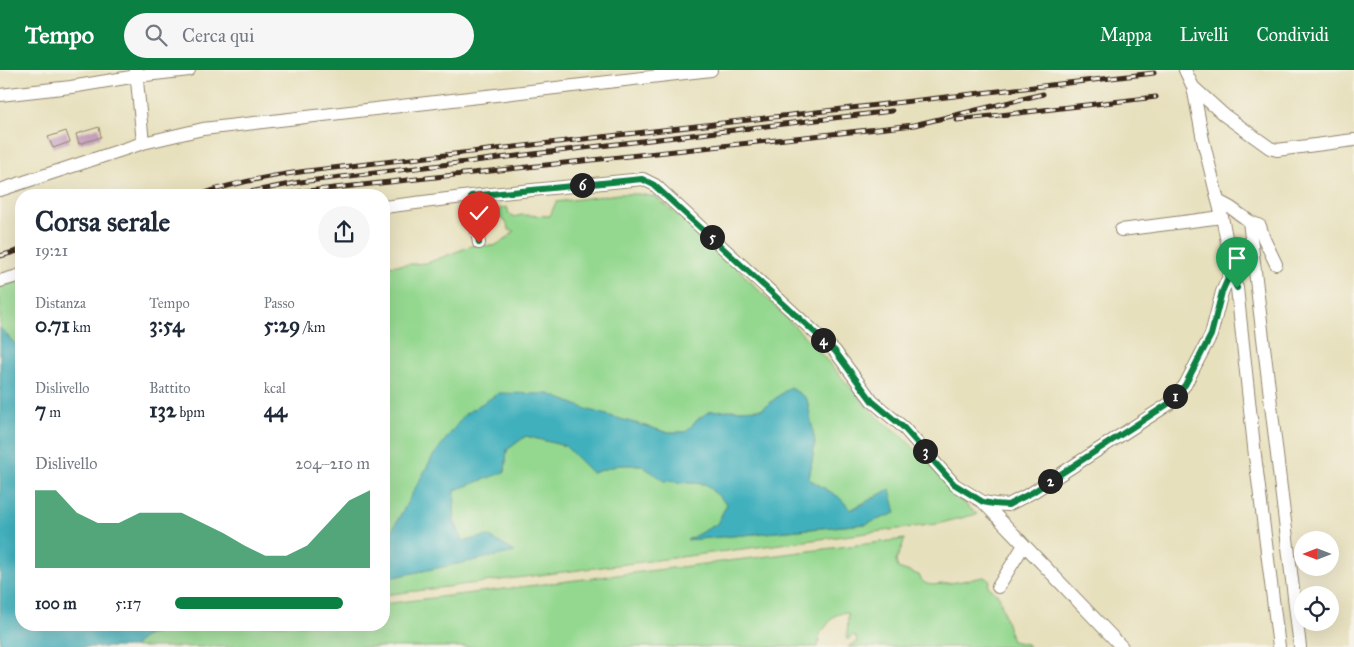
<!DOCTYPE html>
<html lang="it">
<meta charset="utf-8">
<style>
:root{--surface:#fff;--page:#f6f6f7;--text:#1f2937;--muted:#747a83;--accent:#0b8043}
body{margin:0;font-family:"IM FELL Great Primer",serif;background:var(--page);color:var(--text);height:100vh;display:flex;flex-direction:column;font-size:19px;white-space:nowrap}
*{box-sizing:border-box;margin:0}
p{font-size:16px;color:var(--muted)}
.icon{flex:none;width:28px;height:28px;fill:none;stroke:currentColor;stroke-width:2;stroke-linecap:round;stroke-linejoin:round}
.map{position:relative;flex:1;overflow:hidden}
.details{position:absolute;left:15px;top:119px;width:375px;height:442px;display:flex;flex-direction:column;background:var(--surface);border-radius:20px;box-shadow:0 5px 20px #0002}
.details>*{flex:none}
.needle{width:32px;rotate:270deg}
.fabs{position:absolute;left:1294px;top:461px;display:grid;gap:10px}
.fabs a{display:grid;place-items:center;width:45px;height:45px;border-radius:50%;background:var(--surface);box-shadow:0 5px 20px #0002;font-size:25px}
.pin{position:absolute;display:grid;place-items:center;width:42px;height:42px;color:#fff;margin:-51px -21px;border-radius:50% 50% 50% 0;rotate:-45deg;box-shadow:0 0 5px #0007}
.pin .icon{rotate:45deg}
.km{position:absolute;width:25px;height:25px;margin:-12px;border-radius:50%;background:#222;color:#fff;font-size:14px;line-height:25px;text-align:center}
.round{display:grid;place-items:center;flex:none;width:52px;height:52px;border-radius:26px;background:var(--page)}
.headline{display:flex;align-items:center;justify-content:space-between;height:85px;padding:0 20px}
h1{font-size:28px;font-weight:700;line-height:38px}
.figures{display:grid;grid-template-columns:repeat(3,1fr);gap:8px;height:85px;padding:5px 20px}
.figures div{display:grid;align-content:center}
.figures b{font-size:21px;font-weight:700}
.figures small{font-size:14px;font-weight:400}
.figures p{font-size:14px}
.chart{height:140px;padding:10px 20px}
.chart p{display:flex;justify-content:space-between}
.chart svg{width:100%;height:90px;margin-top:5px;fill:var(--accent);opacity:.7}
ul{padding:0 20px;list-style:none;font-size:16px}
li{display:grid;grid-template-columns:80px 60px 1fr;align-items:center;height:38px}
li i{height:12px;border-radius:6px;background:var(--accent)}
header{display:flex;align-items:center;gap:30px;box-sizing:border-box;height:70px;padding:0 25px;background:var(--accent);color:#fff}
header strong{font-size:24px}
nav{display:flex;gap:28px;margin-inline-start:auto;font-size:18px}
.search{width:350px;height:45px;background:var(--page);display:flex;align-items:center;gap:12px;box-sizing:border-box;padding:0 18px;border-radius:28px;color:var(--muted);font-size:19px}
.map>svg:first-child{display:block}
</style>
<header>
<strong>Tempo</strong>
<div class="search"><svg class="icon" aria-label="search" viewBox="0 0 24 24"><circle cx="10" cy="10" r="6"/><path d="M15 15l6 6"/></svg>Cerca qui</div>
<nav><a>Mappa</a><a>Livelli</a><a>Condividi</a></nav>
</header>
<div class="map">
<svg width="1354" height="577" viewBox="0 0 1354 577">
<rect width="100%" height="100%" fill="#f7f3e8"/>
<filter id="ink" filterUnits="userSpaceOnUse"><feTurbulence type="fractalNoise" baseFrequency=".02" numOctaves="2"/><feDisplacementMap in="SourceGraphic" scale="10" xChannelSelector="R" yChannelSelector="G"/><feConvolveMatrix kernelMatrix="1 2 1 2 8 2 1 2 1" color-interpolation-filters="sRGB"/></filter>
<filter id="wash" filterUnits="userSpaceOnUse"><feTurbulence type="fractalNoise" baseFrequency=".0096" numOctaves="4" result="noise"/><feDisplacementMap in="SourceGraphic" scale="20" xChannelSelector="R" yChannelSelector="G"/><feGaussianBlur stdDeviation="1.12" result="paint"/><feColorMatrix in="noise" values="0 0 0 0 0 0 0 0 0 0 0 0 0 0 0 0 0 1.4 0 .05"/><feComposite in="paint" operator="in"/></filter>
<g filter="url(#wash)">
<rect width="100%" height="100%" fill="#e7e0bd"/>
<!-- green -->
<path fill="#94d890" stroke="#688157" d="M619 124H639L656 127 719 180 816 278 871 341 887 355 899 363 925 389 962 432 977 444 937 454 384 525V509L514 482 488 466 463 471 454 451 455 420 505 402 507 380 526 366 565 376 592 403 619 395H641L664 411 705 414 727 434 717 454 688 470 866 454 890 419 850 440 839 427 809 409 815 373 807 329 790 317 762 339 710 341 698 349 685 362H666L589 340 549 324 384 468V196L427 193 474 175 494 176 503 171 515 161 509 160 506 152 497 145 499 139 507 137 509 144 513 147 522 145 550 146 556 132Z
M21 211V280L0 258V216Z
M905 469 896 491 898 498 919 505C921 509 922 512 927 514 935 517 972 509 984 507L990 511 988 516 999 526 1012 571 1027 574 1029 577H848L857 572 856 567 853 565 847 570 848 544 845 542 834 546 820 564 818 577H134L141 568 173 555H384V534Z"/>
<!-- water -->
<path fill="#41b0bd" stroke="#3e6d6e" d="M0 258 21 280V555H173L142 568 134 577H0Z
M790 317 807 329 815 373 809 409 839 427 851 440 890 419 896 443 866 454 687 470 717 454 727 434 705 414 664 411 641 395H619L592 403 565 376 526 366 507 380 505 402 455 420 454 451 463 471 488 466 515 482 384 509V468L391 462 433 386 465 344 499 323 549 324 589 340 666 362H685L698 349 710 341 762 339Z"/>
<g id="blocks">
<!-- building -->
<path fill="#c39dbc" d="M99 57 101 67 79 74 76 64Z
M66 61 70 72 53 78 48 67Z"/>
</g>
</g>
<g filter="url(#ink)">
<use href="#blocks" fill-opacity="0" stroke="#91856e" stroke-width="1"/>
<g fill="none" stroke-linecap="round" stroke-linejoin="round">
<defs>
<path id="minor" d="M136 0 143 73
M1185 0 1193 17 1224 45 1270 78 1277 80 1354 70
M0 25 71 17 137 6 189 0
M0 120 143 73 203 59 711 0
M471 126 479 173
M1218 131 1231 138 1249 151 1300 577
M384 137 471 126 643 109 655 115 835 281 872 331 903 357 955 415 983 432 994 434 1008 435 1033 422 1169 334 1185 315 1211 265 1222 222 1230 204 1229 182 1222 147 1203 70 1193 17
M1249 151 1260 156 1264 169 1276 194
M1121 160 1222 147
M1230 204 1237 218 1255 386 1279 577
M0 211 21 205
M983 432 1122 577
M998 517 1024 475"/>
</defs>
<!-- minor casing -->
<use href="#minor" stroke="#91856e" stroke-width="14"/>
<!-- minor -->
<use href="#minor" stroke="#fff" stroke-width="12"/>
<defs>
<path id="rail" d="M957 50 1156 27
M199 125C235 112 270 106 307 101L1154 3
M235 125 300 112 892 41
M283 125 298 122 914 55 1043 24
M0 186 21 180"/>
</defs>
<!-- rail casing -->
<use href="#rail" stroke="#3b2a1e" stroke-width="5"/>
<!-- rail -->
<use href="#rail" stroke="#f7f3e8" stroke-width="3" stroke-dasharray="9" stroke-linecap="butt"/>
</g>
</g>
<g fill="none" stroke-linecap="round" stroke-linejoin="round" filter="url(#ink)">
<defs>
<path id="route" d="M479 173 471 126 642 109 654 115 835 281 872 331 903 357 954 414 983 432 994 434 1008 435 1033 422 1168 334 1185 315 1211 265 1222 222 1230 204 1237 218"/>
</defs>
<!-- route casing -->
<use href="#route" stroke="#fff" stroke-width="10"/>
<!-- route -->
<use href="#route" stroke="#0b8043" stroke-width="6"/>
</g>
</svg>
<div class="fabs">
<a><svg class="needle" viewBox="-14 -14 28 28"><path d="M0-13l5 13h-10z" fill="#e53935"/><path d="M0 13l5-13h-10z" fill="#747a83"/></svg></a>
<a><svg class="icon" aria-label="locate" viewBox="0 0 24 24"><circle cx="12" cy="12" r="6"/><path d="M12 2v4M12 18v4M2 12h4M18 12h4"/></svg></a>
</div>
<div class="pin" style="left:1237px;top:218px;background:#1e9e55"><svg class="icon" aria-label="arrive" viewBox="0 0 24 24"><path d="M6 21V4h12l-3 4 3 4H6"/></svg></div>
<div class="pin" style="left:479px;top:173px;background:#d93025"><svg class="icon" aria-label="check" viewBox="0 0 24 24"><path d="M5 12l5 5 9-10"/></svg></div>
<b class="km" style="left:1175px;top:326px">1</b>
<b class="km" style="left:1050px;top:411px">2</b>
<b class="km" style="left:925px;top:381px">3</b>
<b class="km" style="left:823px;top:270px">4</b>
<b class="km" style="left:712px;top:167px">5</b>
<b class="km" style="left:582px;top:115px">6</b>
<section class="details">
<div class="headline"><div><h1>Corsa serale</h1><p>19:21</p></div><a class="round"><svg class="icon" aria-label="share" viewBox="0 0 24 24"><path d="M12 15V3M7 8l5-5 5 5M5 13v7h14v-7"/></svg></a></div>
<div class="figures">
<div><p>Distanza</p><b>0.71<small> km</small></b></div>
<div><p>Tempo</p><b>3:54</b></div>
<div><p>Passo</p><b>5:29<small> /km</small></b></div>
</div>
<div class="figures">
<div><p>Dislivello</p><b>7<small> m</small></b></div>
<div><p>Battito</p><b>132<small> bpm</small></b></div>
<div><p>kcal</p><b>44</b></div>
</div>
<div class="chart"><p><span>Dislivello</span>204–210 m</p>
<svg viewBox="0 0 160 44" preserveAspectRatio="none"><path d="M0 44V6L10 6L20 17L30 22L40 22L50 17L60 17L70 17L80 22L90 27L100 33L110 38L120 38L130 33L140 22L150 11L160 6V44z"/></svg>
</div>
<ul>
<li><b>100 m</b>5:17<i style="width:86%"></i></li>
</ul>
</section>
</div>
